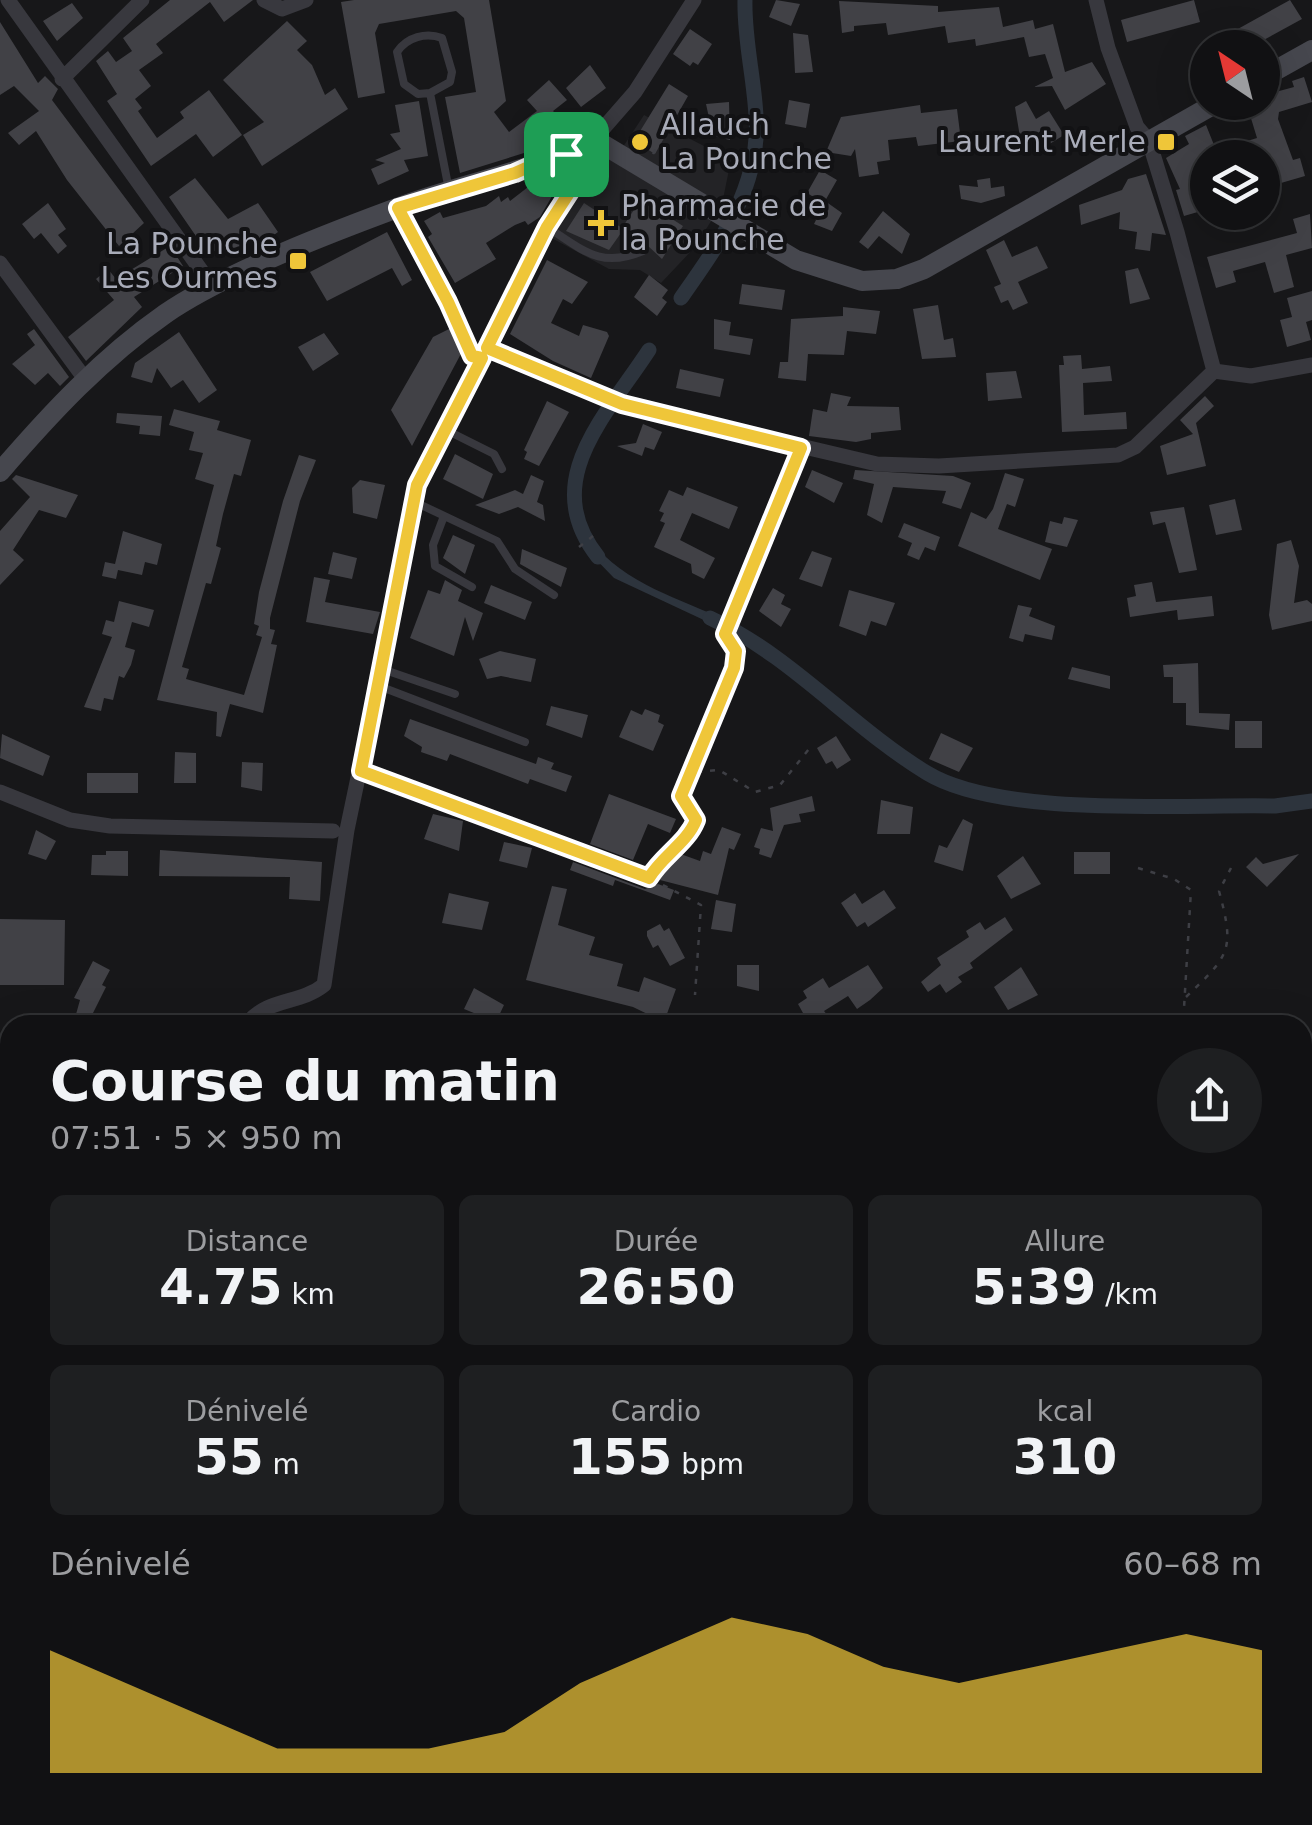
<!DOCTYPE html>
<html lang="fr">
<meta charset="utf-8">
<style>
:root{--surface:#111113;--page:#1e1f21;--text:#f1f3f6;--muted:#9c9da0;--line:#303133;--accent:#efc639}
body{margin:0;font-family:"DejaVu Sans",sans-serif;background:var(--page);color:var(--text);height:100vh;display:flex;flex-direction:column;font-size:38px;white-space:nowrap}
*{box-sizing:border-box;margin:0}
p{font-size:32px;color:var(--muted)}
.icon{flex:none;width:55px;height:55px;fill:none;stroke:currentColor;stroke-width:2;stroke-linecap:round;stroke-linejoin:round}
.map{position:relative;flex:1;overflow:hidden}
.details{position:absolute;left:0px;top:1015px;width:1312px;height:810px;display:flex;flex-direction:column;background:var(--surface);border-radius:30px 30px 0 0;box-shadow:0 10px 40px #0002,0 0 0 2px var(--line)}
.details>*{flex:none}
.needle{width:65px;rotate:325deg}
.tools{position:absolute;left:1190px;top:30px;display:grid;gap:20px}
.tools a{display:grid;place-items:center;width:90px;height:90px;border-radius:50%;background:var(--surface);box-shadow:0 10px 40px #0002,0 0 0 2px var(--line);font-size:50px}
.pin{position:absolute;display:grid;place-items:center;width:85px;height:85px;color:#fff;margin:-42px;border-radius:20px;box-shadow:0 5px 15px #0006}
.round{display:grid;place-items:center;flex:none;width:105px;height:105px;border-radius:52px;background:var(--page)}
.summary{display:flex;align-items:center;justify-content:space-between;height:170px;padding:0 50px}
h1{font-size:55px;font-weight:700;line-height:75px}
.metrics{display:grid;grid-template-columns:repeat(3,1fr);gap:15px;height:170px;padding:10px 50px}
.metrics div{display:grid;align-content:center;border-radius:15px;background:var(--page);text-align:center}
.metrics b{font-size:50px;font-weight:700}
.metrics small{font-size:28px;font-weight:400}
.metrics p{font-size:28px}
.chart{height:280px;padding:20px 50px}
.chart p{display:flex;justify-content:space-between}
.chart svg{width:100%;height:180px;margin-top:10px;fill:var(--accent);opacity:.7}
.map>svg:first-child{display:block}
</style>
<div class="map">
<svg width="1312" height="1825" viewBox="0 0 1312 1825">
<rect width="100%" height="100%" fill="#171719"/>
<!-- built -->
<path fill="#232326" d="M644 115 731 160 722 204 694 248 661 283 640 270 609 269 548 236 570 198 552 167 602 147 617 156Z"/>
<!-- water -->
<path fill="#2d343d" d="M592 541C622 583 683 600 728 621L723 629 614 578 584 547Z"/>
<g fill="none" stroke-linecap="round" stroke-linejoin="round">
<!-- canal -->
<path stroke="#2d343d" stroke-width="15" d="M681 298C719 244 761 186 756 116 754 77 744 39 745 0
M598 557C538 481 606 416 649 350
M710 618C792 656 851 727 927 773 1001 818 1185 804 1275 806L1312 801
M1302 1750 1312 1751"/>
</g>
<!-- building -->
<path fill="#414146" d="M170 0H253L224 22 210 2 156 44 163 53 139 70 151 86 135 99 142 108 138 111 157 138 184 118 180 112 209 90 242 135 213 157 196 134 151 166 107 101 117 94 96 61 108 51 116 62 132 51 123 38Z
M354 0H489L506 101 494 112 509 132 537 111 527 100 549 80 567 100 553 111 565 124 540 148 460 173 445 97 476 92 464 18 456 11 379 24 375 33 385 93 358 98 341 2Z
M776 0 800 4 791 26 769 17Z
M1194 0 1200 22 1127 42 1121 20Z
M1290 0 1302 19 1249 48H1234L1227 35Z
M839 1 938 6V12L999 7 1003 27 1033 20 1035 29 1053 24 1065 72 1092 62 1106 84 1065 110 1052 86 1034 87 1053 78 1045 54 1029 57 1024 37 976 46 975 39 948 43 945 26 888 35 886 23 854 26V31L842 33Z
M72 3 83 18 57 41 43 21Z
M287 21 307 41 297 50 312 65 325 95 335 88 348 109 262 166 243 135 264 122 223 80Z
M0 22 38 83 45 76 58 89 52 100 144 223 119 246 67 180 36 131 19 145 8 133 39 111 14 86 0 95Z
M690 29 712 44 698 65 693 62 690 66 673 54Z
M793 33 808 35 813 72 795 73Z
M590 65 606 88 581 107 566 88Z
M1304 77 1312 102 1279 112 1278 119 1293 160 1300 158 1305 176 1281 183 1275 163 1262 167V158H1249L1244 142 1257 138 1250 115 1268 108 1264 95 1294 87 1292 81Z
M669 84 688 96 655 154 634 141Z
M789 100 810 104 806 128 785 124Z
M419 101 428 156 404 160 409 171 378 185 371 169 385 163 375 160 401 149 390 134 400 132 395 105Z
M1026 101 1036 119 1049 111 1064 135 1048 145 1041 134 1020 137 1015 107Z
M729 102 730 140 713 136 706 104Z
M920 105 921 113 957 109 961 141 918 146 916 137 888 140 890 160 877 162 879 174 859 177 855 149 851 156 826 152 841 117Z
M1206 125 1214 145 1206 148 1210 157 1208 209 1184 216 1176 190 1180 189 1166 158 1189 144 1185 136Z
M570 165 540 217 528 225 525 221 515 225 486 243 496 259 455 283 428 237 432 234 424 221 440 212 443 218 486 206 499 196 501 202 508 197 510 201 541 177Z
M820 170 837 180 825 201 842 213 832 231 814 224 816 220 809 215 817 199 807 193Z
M1146 174 1166 235 1152 233 1150 251 1135 249 1137 232 1119 229 1120 212 1081 225 1079 205 1122 190 1128 179Z
M195 178 228 219 258 203 278 232 263 243 257 235 235 250 220 247 209 255 169 197Z
M990 178 991 188 1004 186 1005 196 981 203 961 199 959 185 978 187 977 180Z
M641 199 683 226 662 259 647 245 621 233 609 250 566 231 584 203 622 228Z
M48 203 66 229 58 235 67 246 58 254 41 233 34 239 22 224Z
M883 211 910 234 902 254 879 236 868 249 859 242Z
M1310 214 1312 248 1286 255 1294 287 1274 293 1265 262 1233 271 1236 282 1216 288 1207 257 1297 233 1293 219Z
M387 232 412 280 402 286 392 268 327 301 310 272Z
M1004 240 1012 257 1037 246 1048 268 1018 282 1028 303 1013 310 1008 300 1001 303 994 287 1001 284 986 250Z
M170 246 183 266 134 297 142 307 86 361 68 337 114 300 96 279 108 269 116 279Z
M547 260 588 282 572 304 563 299 551 323 579 336 583 325 607 332 609 336 591 378 553 361 510 334Z
M1138 268 1150 299 1130 304 1125 271Z
M649 275 668 290 662 298 667 302 657 316 634 297Z
M742 284 785 290 782 310 739 304Z
M1312 291V320L1306 322 1311 340 1287 347 1280 320 1292 317 1287 298Z
M938 305 944 340 953 338 956 357 922 359 913 309Z
M843 307 880 311 876 334 847 331 844 355 808 354 806 381 778 378 780 362H788L791 319 843 316Z
M714 319 731 322 729 335 753 339 750 355 714 349Z
M453 327 464 348 412 446 391 410 433 337Z
M34 329 69 377 60 386 48 373 35 385 12 364 35 345 27 334Z
M179 332 217 390 199 403 183 380 171 388 157 368 152 383 131 377 135 363Z
M324 333 339 354 313 371 298 347Z
M1081 355 1082 369 1110 366 1112 381 1083 383 1084 415 1126 412 1127 429 1062 432 1059 365H1064L1063 356Z
M680 369 724 379 720 397 676 388Z
M1016 371 1022 398 988 401 986 373Z
M831 393 851 397 847 406 899 407 901 430 871 433V439L856 442 809 436 813 409 827 412Z
M1205 396 1214 406 1196 423 1206 466 1167 475 1160 446 1193 434 1180 420Z
M547 401 569 412 539 466 524 459 527 452 524 450Z
M174 409 220 421 217 430 251 440 241 476 234 474 223 514 216 546 221 548 211 584 206 583 182 667 189 669 186 679 244 695 262 637 256 635 259 626 254 624 259 592 283 501 299 455 316 460 300 501 270 618V629L275 630 271 644 277 645 263 713 230 704 221 737 216 736 217 712 157 700 214 485 195 479 203 453 189 450 194 432 169 425Z
M117 413 162 416 160 436 139 434 140 426 116 423Z
M643 424 662 432 654 450 645 447 642 456 617 446 636 443Z
M455 454 493 474 483 499 443 479Z
M812 470 843 483 834 503 805 487Z
M855 470 953 476 971 483 961 509 942 503 946 491 893 487 882 523 867 515 874 484 853 479Z
M1005 473 1024 479 1015 507 1007 504 998 529 1052 549 1040 580 958 546 971 512 986 519 993 509Z
M16 475 78 495 66 518 39 510 13 550 24 560 0 585V531L30 497 12 479Z
M531 475 544 481 537 502 543 505 545 521 518 507 499 514 475 505 515 490 523 494Z
M360 480 385 485 377 519 353 513 352 488Z
M687 487 738 507 729 529 692 513 680 540 715 558 704 579 692 573 691 564 654 547 665 523 660 521 664 513 659 511 669 490 683 496Z
M1235 499 1242 530 1216 535 1209 505Z
M1184 507 1197 570 1179 573 1165 522 1153 525 1150 512Z
M1064 517 1078 520 1067 547 1045 542 1050 521 1062 524Z
M904 523 940 537 935 551 925 547 919 560 907 555 912 543 898 537Z
M123 531 162 544 157 565 145 562 142 575 118 570 116 579 102 576 105 562 115 564Z
M453 535 475 545 465 574 443 558Z
M1291 540 1299 566 1294 603 1307 600 1312 604V621L1272 630 1269 615 1277 544Z
M522 549 567 568 561 587 520 564Z
M812 551 832 558 822 587 799 579Z
M333 552 357 558 352 579 328 574Z
M314 577 330 580 325 602 380 612 373 634 306 622Z
M445 580 462 590 458 601 483 613 473 641 465 617 454 656 410 638 428 590 440 594Z
M1152 582 1156 602 1212 596 1214 616 1178 620 1177 610 1130 617 1127 598 1136 596 1134 585Z
M491 585 532 602 525 620 484 603Z
M773 588 785 595 781 604 791 609 781 627 759 611Z
M849 590 895 603 886 626 871 621 866 636 839 626Z
M119 601 154 610 149 627 132 622 125 647 135 650 131 665 124 678 119 676 113 700 104 698 101 711 84 707 112 637 102 634 106 620 114 622Z
M1018 605 1032 608 1029 616 1055 626 1052 640 1025 634 1023 642 1009 638Z
M500 651 536 659 531 682 501 676 487 679 479 659Z
M1198 663 1199 713 1230 714 1229 730 1186 725V703H1173V677H1164L1163 665Z
M1072 667 1110 676V689L1068 679Z
M551 706 588 715 582 738 546 725Z
M645 709 660 715 658 722 664 725 653 751 619 737 631 710 642 715Z
M410 719 536 764 538 757 554 763 551 769 572 776 566 792 530 779 528 784 450 754 447 761 421 752 422 747 404 736Z
M1235 721H1262V748H1235Z
M941 733 973 748 959 772 929 759Z
M2 734 50 756 43 776 0 758Z
M836 736 851 760 837 769 832 761 826 764 817 748Z
M175 752 196 753V783H174Z
M242 762 263 763 262 791 241 787Z
M87 773H138V793H87Z
M609 794 676 819 670 833 648 824 633 860 590 844Z
M812 796 815 811 799 814 801 822 784 825 771 858 759 854 760 849 754 847 761 828 773 831 770 808Z
M881 800 913 807 910 834H877Z
M433 814 463 821 459 851 424 839Z
M963 819 973 824 963 871 934 862 939 845 947 848Z
M722 827 741 834 734 850 729 848 718 895 660 880 661 867 675 852 700 861 703 851 711 854Z
M36 830 56 841 46 860 28 854Z
M504 842 532 848 527 868 499 861Z
M160 850 322 862 320 901 289 899 290 877 159 876Z
M106 851H128V876L91 875 92 855H106Z
M1074 852H1110V874H1074Z
M1299 854 1267 887 1246 867 1256 857 1263 864Z
M1023 856 1041 884 1011 899 997 876Z
M573 862 645 889 658 884 674 890 670 900 615 880 613 886 570 870Z
M552 886 567 889 558 925 595 937 589 955 623 964 617 986 639 992 644 977 676 989 664 1022 633 1007 526 980Z
M884 890 896 908 868 927 865 922 857 927 841 903 855 893 862 904Z
M449 893 489 902 482 930 442 923Z
M716 900 736 904 732 932 711 929Z
M1005 917 1013 930 970 963 973 968 958 977 962 982 946 993 940 984 928 992 921 982 941 965 937 958 969 937 966 931 980 922 985 930Z
M0 919 65 920 64 985H0Z
M660 924 664 931 669 928 685 958 670 966 658 945 653 948 647 936V931Z
M93 961 110 970 102 985 106 987 87 1025H73L80 1000 74 998Z
M737 965H759V991L737 986Z
M868 965 883 988 870 1000 857 1009 848 996 824 1011 828 1016 813 1025 806 1017 794 1025H778V1013H803L798 1004 807 998 803 991 823 978 829 988Z
M1021 967 1038 995 1008 1010 994 987Z
M474 988 504 1005 496 1022 464 1009Z"/>
<g fill="none" stroke-linecap="round" stroke-linejoin="round">
<!-- path -->
<path stroke="#3e3f45" stroke-width="2.5" stroke-dasharray="5 8" stroke-linecap="butt" d="M653 154 659 143
M451 313 467 346
M579 547 593 536
M686 783 734 668 736 651 725 635 795 463
M658 863 692 831 697 820 681 796 696 772 719 770 755 792 780 785 809 749
M1138 868 1174 879 1191 890 1183 1025
M663 885 701 905 695 995
M1186 997C1230 955 1235 950 1219 891L1231 868"/>
<!-- lane -->
<path stroke="#38383e" stroke-width="8" d="M430 93 418 94 404 84 397 52C407 37 426 32 442 38L452 72 450 82 430 93 449 190
M398 208 448 302
M547 227C583 250 600 269 643 251
M444 429 494 454 502 469
M417 503 497 541 515 569 554 595
M444 516 433 545 435 566 472 587
M382 669 455 694
M379 686 525 742
M0 1112 10 1115
M0 1428 7 1443 10 1468
M1302 1449 1312 1438
M0 1523 10 1499"/>
<!-- street -->
<path stroke="#38383e" stroke-width="15" d="M8 0 213 287
M264 0 282 9 306 0
M62 79 142 0
M0 263 85 379
M487 348 622 404 877 464 939 466 1118 455 1135 447 1214 371 1177 232 1149 141 1137 127 1108 48 1096 0
M1214 371 1251 376 1312 365
M361 771 649 878
M0 792 70 820 110 826 333 831
M246 1025C267 997 299 1005 324 985L347 830 422 472 547 227 593 156 594 139 635 92 694 0
M0 1328 10 1336
M0 1645 10 1624
M1302 1761 1312 1763
M358 1815 364 1825
M519 1825 521 1815
M895 1825 911 1815"/>
<!-- secondary -->
<path stroke="#46474e" stroke-width="20" d="M1262 78 1312 50
M0 472C50 414 102 358 165 314 226 272 337 230 408 204 471 182 535 170 594 139L796 260 862 281 897 279 924 269 1218 102"/>
</g>
<g fill="none" stroke-linecap="round" stroke-linejoin="round">
<defs>
<path id="route" d="M594 138 593 156 547 227 487 348 622 404 801 448 725 634 736 651 734 668 681 796 696 820C687 843 662 856 649 878L361 771 417 485 482 358 472 356 448 302 398 208 515 173Z"/>
</defs>
<!-- route casing -->
<use href="#route" stroke="#fff" stroke-width="20"/>
<!-- route -->
<use href="#route" stroke="#efc639" stroke-width="12"/>
</g>
<!-- markers -->
<g fill="#efc639" stroke="#121214" stroke-width="4">
<circle cx="640" cy="142" r="10"/>
<rect x="1156" y="132" width="20" height="20" rx="5"/>
<path d="M596 208h10v10h10v10h-10v10h-10v-10h-10v-10h10z"/>
<rect x="288" y="251" width="20" height="20" rx="5"/>
</g>
<g text-anchor="middle" stroke-width="8" stroke-linejoin="round" paint-order="stroke">
<!-- poi labels -->
<g font-size="30" fill="#a9acb9" stroke="#121214" text-anchor="start">
<text x="660" y="135">Allauch<tspan x="660" dy="34">La Pounche</tspan></text>
<text x="1146" y="152" text-anchor="end">Laurent Merle</text>
<text x="621" y="216">Pharmacie de<tspan x="621" dy="34">la Pounche</tspan></text>
<text x="278" y="254" text-anchor="end">La Pounche<tspan x="278" dy="34">Les Ourmes</tspan></text>
</g>
</g>
</svg>
<div class="tools">
<a><svg class="needle" viewBox="-14 -14 28 28"><path d="M0-13l5 13h-10z" fill="#e53935"/><path d="M0 13l5-13h-10z" fill="#9c9da0"/></svg></a>
<a><svg class="icon" aria-label="layers" viewBox="0 0 24 24"><path d="M12 4l9 5-9 5-9-5zM3 14l9 5 9-5"/></svg></a>
</div>
<div class="pin" style="left:566px;top:154px;background:#1e9e55"><svg class="icon" aria-label="arrive" viewBox="0 0 24 24"><path d="M6 21V4h12l-3 4 3 4H6"/></svg></div>
<section class="details">
<div class="summary"><div><h1>Course du matin</h1><p>07:51 · 5 × 950 m</p></div><a class="round"><svg class="icon" aria-label="share" viewBox="0 0 24 24"><path d="M12 15V3M7 8l5-5 5 5M5 13v7h14v-7"/></svg></a></div>
<div class="metrics">
<div><p>Distance</p><b>4.75<small> km</small></b></div>
<div><p>Durée</p><b>26:50</b></div>
<div><p>Allure</p><b>5:39<small> /km</small></b></div>
</div>
<div class="metrics">
<div><p>Dénivelé</p><b>55<small> m</small></b></div>
<div><p>Cardio</p><b>155<small> bpm</small></b></div>
<div><p>kcal</p><b>310</b></div>
</div>
<div class="chart"><p><span>Dénivelé</span>60–68 m</p>
<svg viewBox="0 0 160 44" preserveAspectRatio="none"><path d="M0 44V14L10 22L20 30L30 38L40 38L50 38L60 34L70 22L80 14L90 6L100 10L110 18L120 22L130 18L140 14L150 10L160 14V44z"/></svg>
</div>
</section>
</div>
